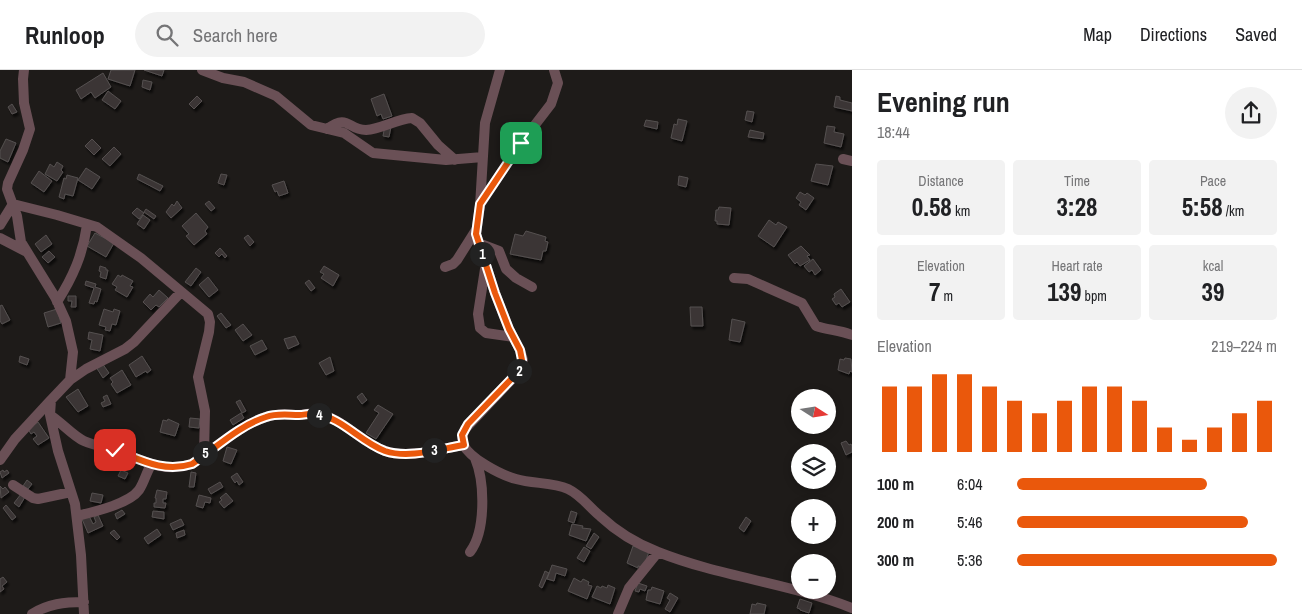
<!DOCTYPE html>
<meta charset="utf-8">
<style>
:root{--surface:#fff;--page:#f2f2f2;--text:#202124;--muted:#757577;--line:#e0e0e0;--accent:#ea580c}
body{margin:0;font-family:"Archivo Narrow",sans-serif;background:var(--page);color:var(--text);height:100vh;display:flex;flex-direction:column;font-size:19px;white-space:nowrap}
*{box-sizing:border-box;margin:0}
p{font-size:16px;color:var(--muted)}
.icon{flex:none;width:28px;height:28px;fill:none;stroke:currentColor;stroke-width:2;stroke-linecap:round;stroke-linejoin:round}
.map{position:relative;flex:1;overflow:hidden}
.side{display:flex;flex-direction:column;background:var(--surface);width:450px}
.side>*{flex:none}
.needle{width:32px;rotate:102deg}
.buttons{position:absolute;left:791px;top:319px;display:grid;gap:10px}
.buttons a{display:grid;place-items:center;width:45px;height:45px;border-radius:50%;background:var(--surface);box-shadow:0 2px 8px #0003;font-size:25px}
.pin{position:absolute;display:grid;place-items:center;width:42px;height:42px;color:#fff;margin:-21px;border-radius:10px;box-shadow:0 2px 8px #0006}
.km{position:absolute;width:25px;height:25px;margin:-12px;border-radius:50%;background:#222;color:#fff;font-size:14px;line-height:25px;text-align:center}
.round{display:grid;place-items:center;flex:none;width:52px;height:52px;border-radius:26px;background:var(--page)}
.summary{display:flex;align-items:center;justify-content:space-between;height:85px;padding:0 25px}
h1{font-size:28px;font-weight:700;line-height:38px}
.stats{display:grid;grid-template-columns:repeat(3,1fr);gap:8px;height:85px;padding:5px 25px}
.stats div{display:grid;align-content:center;border-radius:5px;background:var(--page);text-align:center}
.stats b{font-size:25px;font-weight:700}
.stats small{font-size:14px;font-weight:400}
.stats p{font-size:14px}
.chart{height:140px;padding:10px 25px}
.chart p{display:flex;justify-content:space-between}
.chart svg{width:100%;height:90px;margin-top:5px;stroke:var(--accent);stroke-width:6}
ul{padding:0 25px;list-style:none;font-size:16px}
li{display:grid;grid-template-columns:80px 60px 1fr;align-items:center;height:38px}
li i{height:12px;border-radius:6px;background:var(--accent)}
header{display:flex;align-items:center;gap:30px;box-sizing:border-box;height:70px;padding:0 25px;background:var(--surface);border-bottom:1px solid var(--line)}
header strong{font-size:24px}
nav{display:flex;gap:28px;margin-inline-start:auto;font-size:18px}
.search{width:350px;height:45px;background:var(--page);display:flex;align-items:center;gap:12px;box-sizing:border-box;padding:0 18px;border-radius:28px;color:var(--muted);font-size:19px}
main{display:flex;flex:1;min-height:0}
.map>svg:first-child{display:block}
</style>
<header>
<strong>Runloop</strong>
<div class="search"><svg class="icon" aria-label="search" viewBox="0 0 24 24"><circle cx="10" cy="10" r="6"/><path d="M15 15l6 6"/></svg>Search here</div>
<nav><a>Map</a><a>Directions</a><a>Saved</a></nav>
</header>
<main>
<div class="map">
<svg width="852" height="544" viewBox="0 0 852 544">
<defs>
<filter id="shadow"><feDropShadow dx="2" dy="3" stdDeviation="1" flood-color="#0009"/></filter>
</defs>
<rect width="100%" height="100%" fill="#1e1b19"/>
<!-- building -->
<path fill="#3a3635" stroke="#555050" filter="url(#shadow)" d="M111 0H135L130 16 108 9Z
M144 0H164L162 6Z
M103 3 111 17 95 28 91 22 81 29 76 20Z
M143 10 152 12 150 20 142 17Z
M108 21 121 31 115 39 102 30Z
M384 24 392 46 383 49 381 44 377 46 371 29Z
M197 26 202 31 194 39 189 34Z
M836 26 840 27V30L852 33V41L834 37Z
M12 34 17 42 12 44 8 37Z
M747 41 754 42 752 52 745 50Z
M678 49 687 51 682 71 671 68 674 54 677 55Z
M646 50 658 52 657 59 644 56Z
M385 55 391 57 389 67 383 66Z
M827 56 835 57 834 62 844 64 841 77 824 73Z
M750 60 764 63 763 69 748 67Z
M6 69 16 73 8 92 0 88V81Z
M92 69 101 78 94 85 85 76Z
M114 77 121 84 110 96 102 89Z
M57 92 63 96 61 100 63 102 57 111 45 104 50 94 54 97Z
M816 94 833 96 828 115 811 111Z
M86 98 100 107 92 119 78 110Z
M39 101 52 111 44 122 31 113Z
M139 104 163 116 160 121 137 109Z
M221 104 227 105 224 115 218 113Z
M67 105 78 108 73 126 65 124 64 129 59 127 64 108 66 109Z
M679 106 688 108 686 117 678 115Z
M284 111 288 123 279 126 277 121 275 122 272 115Z
M800 122 805 125 807 123 814 128 806 140 799 135 801 132 796 128Z
M177 131 182 138 171 148 166 142 172 134 174 136Z
M209 131 215 138 211 141 205 134Z
M719 137 731 138 729 155 717 154V151H715L716 140H718Z
M137 138 144 143 139 149 132 143Z
M146 139 156 146 154 149 144 142Z
M196 143 208 157 205 161 207 164 194 175 186 166 189 164 182 156Z
M143 145 150 150 144 159 137 154Z
M769 150 776 155 778 152 787 157 774 177 758 166Z
M526 161 546 167 545 171 548 172 546 181H543L541 190 510 184 515 164 523 166Z
M95 163 114 173 106 187 87 176Z
M46 165 52 174 41 182 35 174Z
M248 165 254 172 250 176 244 168Z
M801 176 810 185 807 186 810 190 800 196 797 192 795 194 788 185Z
M220 178 227 186 225 188 222 184 219 187 215 183Z
M49 181 55 187 48 193 42 187Z
M813 189 821 200 815 205 812 200 809 202 804 196Z
M100 196 106 198V200H108L106 209 100 207 101 202 99 201Z
M324 196 339 205 333 216 321 208 324 204 320 202Z
M196 198 201 202 191 216 185 212Z
M118 205 121 207 122 205 133 211 130 216 133 217 127 227 115 220 117 217 112 214Z
M208 207 218 220 209 227 199 215Z
M309 210 315 218 311 221 305 213Z
M86 211 96 214 95 217 101 219 97 232 95 231 94 234 89 233 94 218 85 215Z
M841 219 850 232 842 237 839 233 836 235 832 229 835 227 834 224Z
M159 220 168 228 159 237 156 235 151 240 143 232 150 224 153 227Z
M68 226H76V237H71L72 231H68Z
M2 235 10 250 2 254 0 251V236Z
M690 237H702L703 256H691Z
M57 239 61 253 48 257 44 243Z
M104 239 113 242 114 239 120 241 116 255 112 254 110 261 105 260 106 257 99 255Z
M221 243 231 255 226 258 217 246Z
M732 249 745 252 740 272 729 270Z
M243 254 252 265 243 271 235 260Z
M89 262 103 265 100 281 90 279 92 270 88 269Z
M295 266 299 274 288 279 284 269Z
M262 270 267 279 255 285 250 276Z
M20 286 29 289 27 295 19 292Z
M142 286 151 300 147 303 146 301 136 307 129 295Z
M330 287 334 301 326 305 319 293Z
M845 288 851 289 852 302 850 301 849 304 838 300 840 289 844 290Z
M102 293 109 303 103 308 96 297Z
M122 300 131 315 117 323 111 314 113 312 110 308Z
M78 319 88 336 78 342 66 327Z
M362 323 367 330 362 334 357 327Z
M107 325 111 334 103 337 101 333 105 331 103 327Z
M240 330 246 341 242 343 236 332Z
M378 335 393 344 376 369 366 363 379 343 374 340Z
M241 343 244 348 233 355 230 350Z
M190 348 200 349 199 358 189 357Z
M168 349 179 354 175 366 160 362 163 350 167 351Z
M38 352 49 368 38 375 33 369 37 366 34 362 31 364 28 359Z
M846 371 849 375 851 374 852 376V382L846 385 841 373Z
M227 377 237 380 231 394 223 391Z
M3 400 4 402 7 400 9 403 2 408 0 402Z
M121 400 128 403 125 409 118 406Z
M191 402 196 403 194 417H189Z
M237 403 243 412 239 415 237 411 235 413 231 407Z
M27 410 32 414 28 419 23 416Z
M220 412 223 417 211 424 208 419Z
M0 416 3 419 5 417 9 422 1 428Z
M157 420 167 422 166 429H163V433H166L165 438 154 437V433H156V428H155Z
M92 423 103 425 101 433 90 431Z
M226 423 233 431 224 438 219 432 222 430 220 428Z
M21 424 25 427 19 437 14 433Z
M199 425 211 428 210 433 205 432 203 438 196 436Z
M6 435 16 447 12 450 3 438Z
M122 440 125 444 117 449 115 444Z
M153 441 164 442V449L152 447Z
M571 441 577 443 574 453 568 451Z
M98 445 103 456 88 463 82 449 89 446 93 454 96 452 94 447Z
M746 447 751 451 744 462 739 458Z
M181 449 184 455 173 460 170 454Z
M572 454 583 456 582 458 591 459 586 471 569 465Z
M157 459 161 465 148 474 144 468Z
M114 460 120 467 117 470 110 463Z
M184 460 185 465 177 468 176 463Z
M594 463 599 467 591 479 586 476Z
M633 476 649 481 645 494 642 497 638 496V498L627 493Z
M584 477 590 481 584 492 577 488Z
M552 495 567 499 565 506 556 503 554 511 547 509Z
M545 501 549 503 542 518 539 516Z
M3 507 7 512 2 516 4 519 0 522V509Z
M574 508 581 512 583 509 589 512 588 515 592 516 587 529 568 521Z
M638 513 647 516 645 521 640 519 639 522 635 521Z
M608 515 615 518 610 534 592 527 597 516 601 518 602 516 607 518Z
M652 517 664 521 660 534 646 530 648 520H651Z
M670 523 678 528 670 542 665 539 670 530 667 528Z
M800 529 812 533 809 543 800 540V539L797 538Z
M757 533 766 535 764 544H750L752 534 756 535Z"/>
<g fill="none" stroke-linecap="round" stroke-linejoin="round">
<!-- minor -->
<path stroke="#6a5056" stroke-width="10" d="M24 0 23 9 24 33 30 59 23 80 8 113 7 119 17 146 21 172 55 227 66 251 73 282 70 310
M202 0 223 8 244 12 276 26 311 55 344 63 373 83 446 90 483 87
M500 0 485 53 480 136 476 164 495 223 509 259 520 280 523 290 521 298 512 309 465 359C463 364 461 369 463 374 470 389 501 405 516 409 533 414 553 412 568 419 581 425 589 437 600 446 616 461 637 474 658 482 721 507 789 513 852 538
M327 59C349 43 347 60 366 60 382 59 396 49 412 48L420 53 438 75 455 90
M843 89 852 91
M481 133 518 77 551 34 558 13 554 0
M0 155 13 134 57 145 97 157 141 188 208 244 210 252 209 262 198 307 205 341 204 384
M0 168 25 181
M478 173 499 181 506 199 516 208 532 217
M445 197 453 194 457 190 476 160
M485 199 478 244 480 258 486 263 513 267
M734 208 748 209 802 233 816 256C828 260 840 260 852 265
M57 232C73 207 83 184 87 155
M50 345C61 352 73 366 84 371 93 375 104 377 114 380 141 389 162 404 192 394 216 378 238 356 266 347 277 343 288 345 299 345 304 345 310 343 315 343 342 347 360 372 385 381 409 389 439 379 464 375
M0 390 15 369 51 330
M13 415 33 428 38 429 71 422
M77 446C93 442 129 434 139 420 144 413 146 403 151 395
M470 482C486 461 485 412 475 388
M32 544C48 534 64 532 84 532
M84 544 81 485 75 434 58 381 50 345 51 330 70 310 86 299 125 279 134 272 181 222
M618 544 629 518 658 482"/>
</g>
<g fill="none" stroke-linecap="round" stroke-linejoin="round">
<defs>
<path id="route" d="M115 380C141 390 164 403 192 394 216 378 238 356 266 347 277 343 288 345 299 345 304 345 310 343 315 344 342 347 360 372 385 381 409 389 439 379 464 375L462 365 468 354 522 298V290L520 280 509 259 495 223 476 164 480 134 521 73"/>
</defs>
<!-- route casing -->
<use href="#route" stroke="#fff" stroke-width="10"/>
<!-- route -->
<use href="#route" stroke="#ea580c" stroke-width="6"/>
</g>
</svg>
<div class="buttons">
<a><svg class="needle" viewBox="-14 -14 28 28"><path d="M0-13l5 13h-10z" fill="#e53935"/><path d="M0 13l5-13h-10z" fill="#757577"/></svg></a>
<a><svg class="icon" aria-label="layers" viewBox="0 0 24 24"><path d="M12 4l9 5-9 5-9-5zM3 14l9 5 9-5"/></svg></a>
<a>+</a>
<a>−</a>
</div>
<div class="pin" style="left:521px;top:73px;background:#1e9e55"><svg class="icon" aria-label="arrive" viewBox="0 0 24 24"><path d="M6 21V4h12l-3 4 3 4H6"/></svg></div>
<div class="pin" style="left:115px;top:380px;background:#d93025"><svg class="icon" aria-label="check" viewBox="0 0 24 24"><path d="M5 12l5 5 9-10"/></svg></div>
<b class="km" style="left:482px;top:184px">1</b>
<b class="km" style="left:519px;top:301px">2</b>
<b class="km" style="left:434px;top:380px">3</b>
<b class="km" style="left:319px;top:345px">4</b>
<b class="km" style="left:205px;top:383px">5</b>
</div>
<section class="side">
<div class="summary"><div><h1>Evening run</h1><p>18:44</p></div><a class="round"><svg class="icon" aria-label="share" viewBox="0 0 24 24"><path d="M12 15V3M7 8l5-5 5 5M5 13v7h14v-7"/></svg></a></div>
<div class="stats">
<div><p>Distance</p><b>0.58<small> km</small></b></div>
<div><p>Time</p><b>3:28</b></div>
<div><p>Pace</p><b>5:58<small> /km</small></b></div>
</div>
<div class="stats">
<div><p>Elevation</p><b>7<small> m</small></b></div>
<div><p>Heart rate</p><b>139<small> bpm</small></b></div>
<div><p>kcal</p><b>39</b></div>
</div>
<div class="chart"><p><span>Elevation</span>219–224 m</p>
<svg viewBox="0 0 160 44" preserveAspectRatio="none"><path d="M5 44V12M15 44V12M25 44V6M35 44V6M45 44V12M55 44V19M65 44V25M75 44V19M85 44V12M95 44V12M105 44V19M115 44V32M125 44V38M135 44V32M145 44V25M155 44V19"/></svg>
</div>
<ul>
<li><b>100 m</b>6:04<i style="width:73%"></i></li>
<li><b>200 m</b>5:46<i style="width:89%"></i></li>
<li><b>300 m</b>5:36<i style="width:100%"></i></li>
</ul>
</section>
</main>
